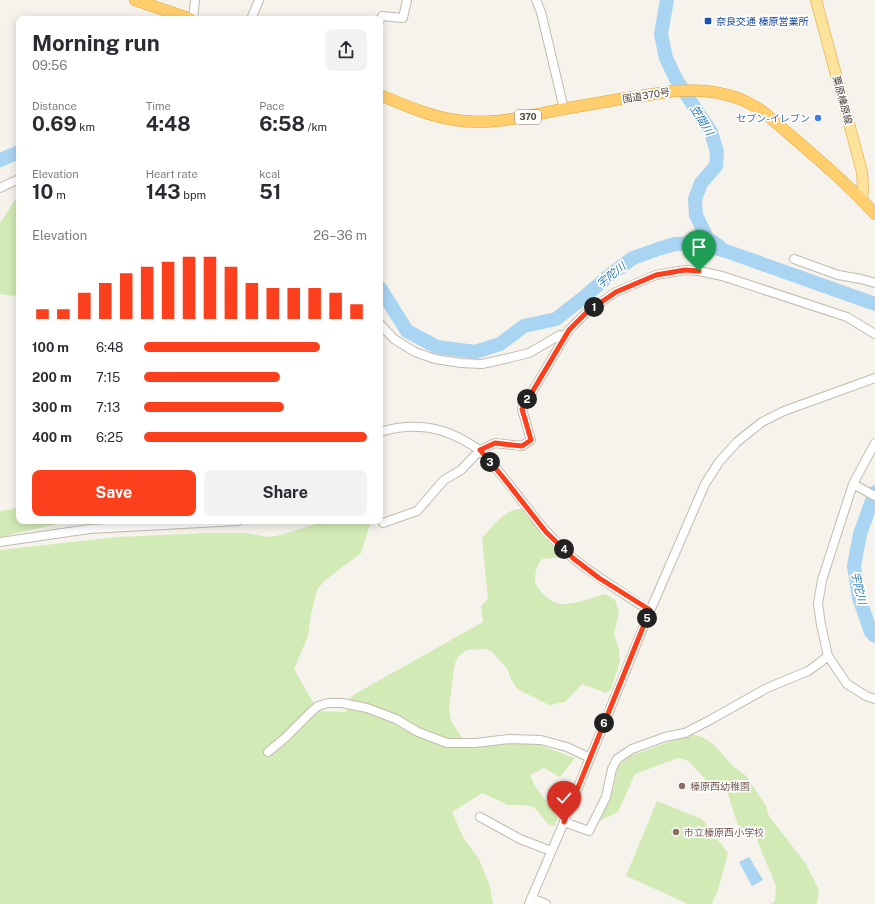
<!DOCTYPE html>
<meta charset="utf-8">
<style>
:root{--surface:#fff;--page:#f2f2f3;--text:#2b2b33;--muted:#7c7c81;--accent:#fc3f1d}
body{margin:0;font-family:"Public Sans","Noto Sans JP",sans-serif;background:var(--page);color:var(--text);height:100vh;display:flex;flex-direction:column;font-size:15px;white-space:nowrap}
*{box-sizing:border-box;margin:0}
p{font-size:13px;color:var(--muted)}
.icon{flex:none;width:22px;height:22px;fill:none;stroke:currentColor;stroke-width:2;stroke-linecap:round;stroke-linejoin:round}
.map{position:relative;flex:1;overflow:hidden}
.sheet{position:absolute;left:16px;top:16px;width:367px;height:508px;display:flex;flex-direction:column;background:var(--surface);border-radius:8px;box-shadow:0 2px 10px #0003}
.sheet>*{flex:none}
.pin{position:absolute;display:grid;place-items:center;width:34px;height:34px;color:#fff;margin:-41px -17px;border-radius:50% 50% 50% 0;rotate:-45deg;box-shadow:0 0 4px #0007}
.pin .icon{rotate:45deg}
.km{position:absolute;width:20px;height:20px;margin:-10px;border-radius:50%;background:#222;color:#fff;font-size:11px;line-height:20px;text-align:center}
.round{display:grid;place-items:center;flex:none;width:42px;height:42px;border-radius:8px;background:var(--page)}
.head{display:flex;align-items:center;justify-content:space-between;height:68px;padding:0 16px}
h1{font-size:22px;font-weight:700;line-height:30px}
.figures{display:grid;grid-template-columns:repeat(3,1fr);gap:6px;height:68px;padding:4px 16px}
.figures div{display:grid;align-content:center}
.figures b{font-size:20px;font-weight:700}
.figures small{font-size:11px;font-weight:400}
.figures p{font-size:11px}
.chart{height:112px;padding:8px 16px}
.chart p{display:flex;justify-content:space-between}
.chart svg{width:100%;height:72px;margin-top:4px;stroke:var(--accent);stroke-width:6}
.button{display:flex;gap:8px;margin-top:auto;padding:8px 16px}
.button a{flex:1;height:46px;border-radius:8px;background:var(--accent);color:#fff;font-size:16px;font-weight:700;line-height:46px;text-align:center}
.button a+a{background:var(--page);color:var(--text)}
ul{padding:0 16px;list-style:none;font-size:13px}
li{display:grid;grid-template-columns:64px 48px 1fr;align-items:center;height:30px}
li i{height:10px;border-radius:5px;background:var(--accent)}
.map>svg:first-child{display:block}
</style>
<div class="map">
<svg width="875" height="904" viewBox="0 0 875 904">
<rect width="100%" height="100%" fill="#f6f3ec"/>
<!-- green -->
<path fill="#d2eab5" d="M19 194V294L14 296 0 294V223Z
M19 506V521H70L0 537V511L13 509Z
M517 509H523L528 512 567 557 542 559C537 565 535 572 535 580 536 590 552 604 562 604 576 604 591 598 605 594L615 600 619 612 614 634 619 649 620 662 611 689 606 693 582 684 565 702 549 705 517 689 511 679 507 668 491 651 485 649 467 650 462 653 458 657 455 663 454 669 449 709 451 721 466 744 521 738 575 758 560 777 544 768 530 775 535 786 558 818 554 826 548 824 534 807 524 805H508L482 793 452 812 464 839 479 859 490 887 493 904H0V550L117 537 210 533H244L269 537 280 535 313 525 318 521H371L361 553 324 581 317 590 311 614 308 636 294 669 318 711 346 712 347 701 355 694 483 622 481 606 488 599 482 538C492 527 502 513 517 509Z
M691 734 702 737 712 743 732 765 746 776 753 786 766 806 769 816 806 864 819 890 817 902 816 904H770L775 901 776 886 756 838 741 835 727 791 712 786 688 761 683 759 678 758 635 774 618 812 599 821 612 793 618 766 630 756Z
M657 801 702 819 728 853 719 887 712 904H688L626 876Z"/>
<!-- water -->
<path fill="#a9d4f2" d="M749 857 763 880 752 886 739 862Z"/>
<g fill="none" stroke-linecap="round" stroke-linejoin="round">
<!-- river -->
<path stroke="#a9d4f2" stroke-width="14" d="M667 0 661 34 666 58 676 79 711 132 717 152 716 166 701 183 695 199 696 215 707 238 719 246
M0 160 19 152
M380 288 407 331 437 347 475 352 500 344 524 326 556 319 583 298 611 274 633 258 658 249 675 244 695 243 726 251 875 304
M875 492 860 534 854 566 859 598 871 632 875 636"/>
<defs>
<path id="minor" d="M536 0 541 12 564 109
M193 19 195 0
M251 19 259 0
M380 20 382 16 403 18 407 0
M0 188 19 179
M794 259 838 275 861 279 875 283
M380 324 394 339 415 352 435 359 461 363 482 364 509 358 529 353 560 335 565 336
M380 432C410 423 438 425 465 441 470 444 476 447 480 451 496 466 511 487 525 505 533 514 539 525 548 533 556 542 565 551 574 559 598 578 624 594 650 611
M875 443 853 484 822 580 818 604 821 625 828 656 847 684 866 696 875 699
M853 484 875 496
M383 523 417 511 444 480 461 470 480 450 495 443 522 446 531 440 522 409 569 330 587 312 616 292 656 275 685 270 699 271 722 276 847 317 875 334
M0 542 89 529 238 521
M268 752 285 738 311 712 318 706 328 703H342L367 708 396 719 418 732 447 743H475L509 739 541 740 567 747 590 758
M480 817 520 839 551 851
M564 822 589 831 606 797 612 769 617 759 632 749 665 737 685 733 710 720 767 688 808 671 814 667 828 656
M531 898 546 904
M529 904 564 822 650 611 705 484 719 462 737 442 762 422 784 411 875 378"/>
<path id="major" d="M816 0 862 172 863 187 862 200"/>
<path id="highway" d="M135 0 191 19
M380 95C404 105 429 116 455 120 493 126 526 116 563 109 600 102 637 96 674 91 701 89 730 91 754 106 759 108 763 112 767 115 804 147 842 178 875 214"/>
</defs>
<!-- minor casing -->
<use href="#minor" stroke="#c2bbae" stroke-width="10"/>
<!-- major casing -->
<use href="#major" stroke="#e6c16a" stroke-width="12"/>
<!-- highway casing -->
<use href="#highway" stroke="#e0a43c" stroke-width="12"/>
<!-- minor -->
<use href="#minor" stroke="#fff" stroke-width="8"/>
<!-- major -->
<use href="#major" stroke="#ffe39c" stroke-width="10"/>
<!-- highway -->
<use href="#highway" stroke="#ffcf6e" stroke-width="11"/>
</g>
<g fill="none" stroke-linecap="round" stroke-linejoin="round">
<defs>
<path id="route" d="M564 822 650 610 599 578 574 559 546 532 502 476 480 450 495 443 522 446 531 440 522 409 569 330 587 312 616 292 656 275 685 270 699 271"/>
</defs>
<!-- route casing -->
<use href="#route" stroke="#fff" stroke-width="8"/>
<!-- route -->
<use href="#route" stroke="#fc3f1d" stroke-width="5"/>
</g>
<!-- markers -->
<rect fill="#1a4fb4" stroke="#fff" stroke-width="1.5" x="704" y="17" width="8" height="8" rx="2"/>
<circle fill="#3f7fe0" stroke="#fff" stroke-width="1.5" cx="818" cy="118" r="4"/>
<g fill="#8d6e63" stroke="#fff" stroke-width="1.5">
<circle cx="682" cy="786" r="4"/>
<circle cx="676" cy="832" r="4"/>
</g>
<g text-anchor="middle" stroke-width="3.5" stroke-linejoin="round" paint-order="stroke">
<!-- shield labels -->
<rect fill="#fff" stroke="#817c74" stroke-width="1" x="515" y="110" width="26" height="14" rx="3"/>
<g font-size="9" font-weight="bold" fill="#4b4439">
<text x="528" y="120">370</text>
</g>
<!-- transit labels -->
<g font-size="10" fill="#164399" stroke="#fff" text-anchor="start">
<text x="716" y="25">奈良交通 榛原営業所</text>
</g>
<!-- street labels -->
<g font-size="10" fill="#4b4439" stroke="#fff">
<text transform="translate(646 95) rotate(-9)" y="4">国道370号</text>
<text transform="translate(843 100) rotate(75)" y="4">粟原榛原線</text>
</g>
<!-- shop labels -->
<g font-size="10" fill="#366cbe" stroke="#fff" text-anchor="end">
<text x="810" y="122">セブン-イレブン</text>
</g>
<!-- education labels -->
<g font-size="10" fill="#785e54" stroke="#fff" text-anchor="start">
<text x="690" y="790">榛原西幼稚園</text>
<text x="684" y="836">市立榛原西小学校</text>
</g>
<!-- water labels -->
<g font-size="11" font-style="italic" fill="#2e7ab2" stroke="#fff">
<text transform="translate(702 120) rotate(59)" y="4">笠間川</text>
<text transform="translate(611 275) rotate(-38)" y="4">宇陀川</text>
<text transform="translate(859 588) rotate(77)" y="4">宇陀川</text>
</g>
</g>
</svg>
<div class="pin" style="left:699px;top:271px;background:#1e9e55"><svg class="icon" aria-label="arrive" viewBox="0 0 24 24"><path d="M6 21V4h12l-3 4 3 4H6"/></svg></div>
<div class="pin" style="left:564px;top:822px;background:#d93025"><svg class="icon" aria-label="check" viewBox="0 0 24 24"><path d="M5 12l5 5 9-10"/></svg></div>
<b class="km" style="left:594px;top:307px">1</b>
<b class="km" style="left:527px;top:399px">2</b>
<b class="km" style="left:490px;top:462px">3</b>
<b class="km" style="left:564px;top:549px">4</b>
<b class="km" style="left:647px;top:618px">5</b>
<b class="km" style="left:604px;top:723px">6</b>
<section class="sheet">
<div class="head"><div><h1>Morning run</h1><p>09:56</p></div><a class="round"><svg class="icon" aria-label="share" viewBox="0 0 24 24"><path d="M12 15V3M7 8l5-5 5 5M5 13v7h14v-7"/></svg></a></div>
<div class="figures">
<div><p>Distance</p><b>0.69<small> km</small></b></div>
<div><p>Time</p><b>4:48</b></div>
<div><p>Pace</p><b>6:58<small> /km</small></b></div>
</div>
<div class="figures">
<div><p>Elevation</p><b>10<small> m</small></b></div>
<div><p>Heart rate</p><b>143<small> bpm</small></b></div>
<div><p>kcal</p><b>51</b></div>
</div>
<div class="chart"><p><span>Elevation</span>26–36 m</p>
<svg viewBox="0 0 160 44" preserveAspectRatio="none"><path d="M5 44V38M15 44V38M25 44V28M35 44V22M45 44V16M55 44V12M65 44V9M75 44V6M85 44V6M95 44V12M105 44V22M115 44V25M125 44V25M135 44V25M145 44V28M155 44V35"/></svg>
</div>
<ul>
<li><b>100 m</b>6:48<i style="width:79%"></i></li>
<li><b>200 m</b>7:15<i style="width:61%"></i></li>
<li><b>300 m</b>7:13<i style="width:63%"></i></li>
<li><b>400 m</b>6:25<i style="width:100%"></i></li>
</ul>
<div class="button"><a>Save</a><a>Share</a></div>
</section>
</div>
